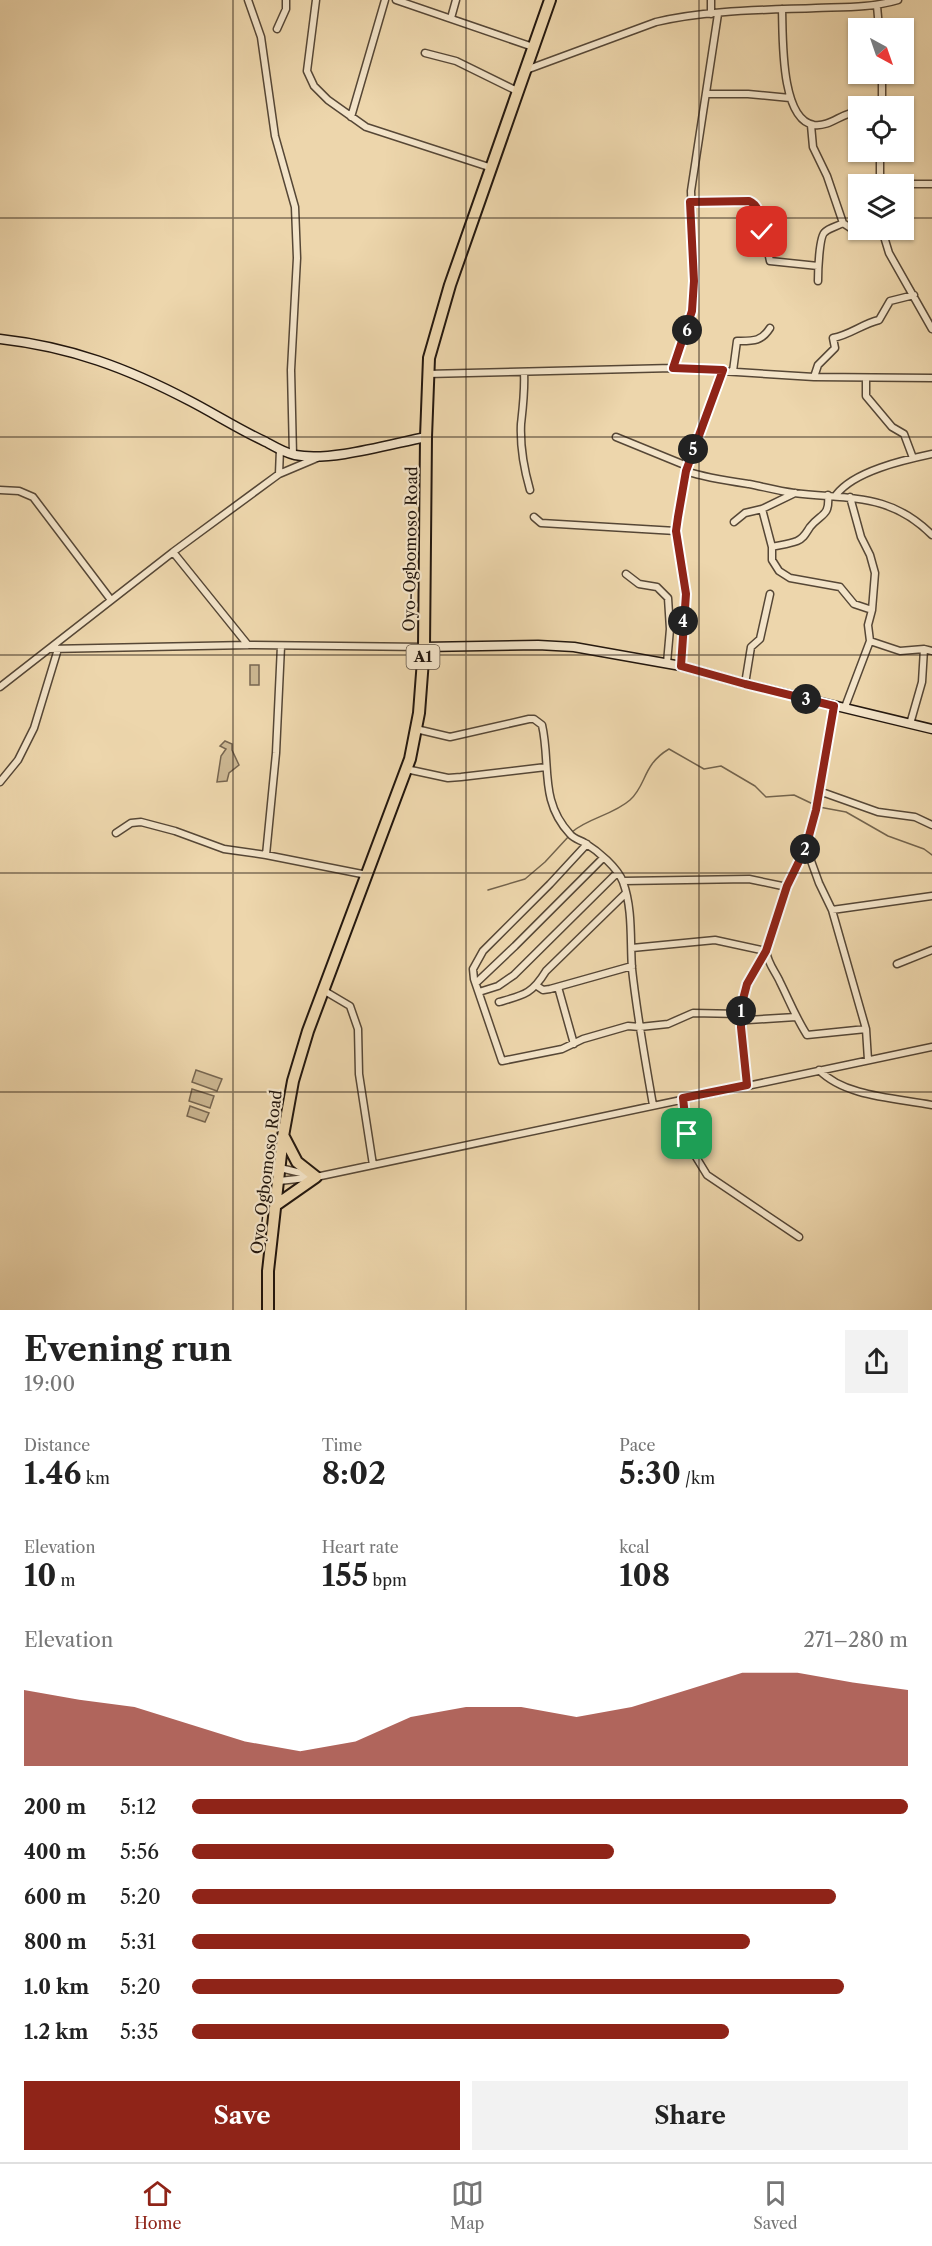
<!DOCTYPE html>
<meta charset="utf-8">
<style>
:root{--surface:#fff;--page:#f2f2f2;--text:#222;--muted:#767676;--line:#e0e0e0;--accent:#8f2418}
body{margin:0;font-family:"Libre Caslon Text",serif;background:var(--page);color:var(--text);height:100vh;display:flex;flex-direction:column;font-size:22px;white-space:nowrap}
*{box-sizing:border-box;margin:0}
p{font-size:20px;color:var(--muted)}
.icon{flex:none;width:33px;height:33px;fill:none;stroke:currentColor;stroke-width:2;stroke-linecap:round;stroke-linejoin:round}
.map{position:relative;height:1310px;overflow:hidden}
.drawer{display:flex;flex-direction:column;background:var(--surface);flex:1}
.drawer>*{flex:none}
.needle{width:39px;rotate:140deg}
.fabs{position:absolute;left:848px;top:18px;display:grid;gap:12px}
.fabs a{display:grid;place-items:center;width:66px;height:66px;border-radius:0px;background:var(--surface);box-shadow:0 2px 4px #0004;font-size:30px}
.pin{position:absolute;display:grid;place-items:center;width:51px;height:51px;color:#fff;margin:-26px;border-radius:12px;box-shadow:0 3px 9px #0006}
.km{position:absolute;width:30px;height:30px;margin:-15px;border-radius:50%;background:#222;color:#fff;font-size:16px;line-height:30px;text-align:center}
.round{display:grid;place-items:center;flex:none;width:63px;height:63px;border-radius:0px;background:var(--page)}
.head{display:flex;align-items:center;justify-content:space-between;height:102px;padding:0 24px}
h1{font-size:33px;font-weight:800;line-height:45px}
.figures{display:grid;grid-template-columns:repeat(3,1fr);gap:9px;height:102px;padding:6px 24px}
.figures div{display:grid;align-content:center}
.figures b{font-size:30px;font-weight:800}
.figures small{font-size:16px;font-weight:400}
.figures p{font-size:16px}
.chart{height:168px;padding:12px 24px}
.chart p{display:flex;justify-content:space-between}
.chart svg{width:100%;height:108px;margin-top:6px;fill:var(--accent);opacity:.7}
.primary-button{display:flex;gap:12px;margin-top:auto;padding:12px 24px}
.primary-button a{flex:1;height:69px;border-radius:0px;background:var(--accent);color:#fff;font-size:24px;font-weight:800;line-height:69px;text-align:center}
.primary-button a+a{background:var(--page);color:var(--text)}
ul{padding:0 24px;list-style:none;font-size:20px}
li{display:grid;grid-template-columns:96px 72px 1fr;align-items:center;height:45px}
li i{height:15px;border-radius:8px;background:var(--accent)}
.tab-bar{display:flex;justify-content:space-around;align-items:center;height:84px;border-top:2px solid var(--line);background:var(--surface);font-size:16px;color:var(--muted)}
.tab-bar a{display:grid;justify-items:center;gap:3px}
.tab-bar .current{color:var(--accent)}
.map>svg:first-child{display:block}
</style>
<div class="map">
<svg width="932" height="1310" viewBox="0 0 932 1310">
<rect width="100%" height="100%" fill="#edd6ac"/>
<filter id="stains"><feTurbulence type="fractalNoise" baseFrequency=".00333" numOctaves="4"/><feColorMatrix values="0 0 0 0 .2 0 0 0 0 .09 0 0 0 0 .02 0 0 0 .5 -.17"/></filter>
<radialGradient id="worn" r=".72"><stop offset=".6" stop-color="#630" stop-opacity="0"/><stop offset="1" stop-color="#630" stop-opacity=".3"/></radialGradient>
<!-- green -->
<path fill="#cbb691" stroke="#776650" stroke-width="1.5" d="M250 665H259V685H250Z
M225 741 232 744V750L239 765 229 773 227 781 217 782 221 756 226 749 220 746Z
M196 1070 222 1079 217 1091 192 1082Z
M192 1089 214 1096 210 1108 189 1101Z
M190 1106 209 1113 205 1122 187 1116Z"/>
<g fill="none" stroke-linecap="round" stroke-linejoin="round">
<!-- stream -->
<path stroke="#73634c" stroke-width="1.5" d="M819 807 846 812 888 836 924 849 932 855
M572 832C588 818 613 815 630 800 647 785 642 765 669 749L704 769 721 766 755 786 766 797 794 795 815 805
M488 890 525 879 545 862 569 836"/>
<defs>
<path id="street" d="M248 0 261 37 275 136 295 207 297 258 291 370 293 455
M316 0 307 71 314 86 328 100 366 127 492 168
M396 0 533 47
M877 6 879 28
M782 9C783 35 780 120 814 125 831 127 842 112 858 112
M711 14V0
M451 18 456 0
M277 29 286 9V0
M425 53 456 61 517 91
M526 70 656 22C705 10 766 10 816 8 844 7 871 8 898 0
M882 74V106
M706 94H748L790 98
M351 117 385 0
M811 125 813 147 827 176 843 223 858 233 883 231
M880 184H932
M880 184V152
M690 202 749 201 755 204 759 210 770 261 818 266
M882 230 889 253 932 329
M818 281C818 273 819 236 825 232 829 228 838 226 843 223
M673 368 692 311 694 281 691 191 718 14
M733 371 737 341C753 341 761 342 770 328
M524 372C525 390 523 406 521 424 520 446 524 469 530 490
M427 374 673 368 814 377 932 378
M814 377 818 365 835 348 833 338C850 335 862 324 879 320L890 301 914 295
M866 378V396L892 427 904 434 913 458
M616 437 687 466
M686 471C706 478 728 481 749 484 764 487 779 491 794 493 849 500 889 492 932 535
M279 474 280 449
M0 490 19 491 33 497 111 600
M836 495C854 471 904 460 932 454
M762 509 772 547V560L779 571 790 578 840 587 854 604 872 610
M534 517 541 523 676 531
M734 522 745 513 762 509 795 493
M772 547C780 545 789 544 797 541 804 538 806 533 810 527 821 513 830 517 828 495
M173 552 248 645
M626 574 639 584 657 587 668 598 670 629 667 663
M870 641 900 651 924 649 932 651
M49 649 248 645 424 647
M681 666 685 593 676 531 678 517 686 471 723 370
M745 684 751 647 760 639 770 594
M0 687 173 552 279 474 317 458
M845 707 870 641 868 625 872 610 875 573 870 555 861 537 850 497
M910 724 922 682 924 649
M416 729 450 737 529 719H534L542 725C551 764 539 801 570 834 574 839 580 840 585 843 598 851 618 868 623 882 633 909 630 941 632 969 637 1015 645 1060 653 1105
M406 769 448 778 461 777 546 767
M0 782 18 760 34 728 58 649
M819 791 878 812 915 817 932 825
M116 833 131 823 141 822 175 831 224 849 266 855 367 875
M587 844 550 884 483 951 473 969 474 979 502 1061 562 1049 583 1039 628 1026 640 1027 668 1024 693 1013 740 1014 748 1020 796 1017
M806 847 819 883 832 910 866 1029 868 1060
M266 855 276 753 281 646
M623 881 749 879 787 887
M832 910 932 896
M632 948 715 940 766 951C768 964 775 971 780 982 789 1000 796 1018 807 1035L866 1029
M897 964 932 950
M476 983 515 946 603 858
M537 986 543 990 550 989 632 966
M558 987 574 1044
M323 990 350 1006 358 1029 359 1074 373 1165
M479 992 498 986 514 975 617 873
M499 1002C524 995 532 994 546 971L626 893
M819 1070C845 1097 896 1098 932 1105
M747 1085 740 1014 747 984 766 951 787 887 806 847 816 810 834 706
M683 1098 687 1134 696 1157 707 1175 799 1237
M280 1168 301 1173 307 1176
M279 1181 316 1177 932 1047"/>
<path id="secondary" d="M0 339C71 347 127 368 190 401 215 414 240 430 266 442 275 447 285 453 295 455 331 462 390 444 426 437
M424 647 538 645 574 647 681 666 745 684 932 729"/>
<path id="highway" d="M276 1205 316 1177 297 1162 284 1137
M268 1310V1271L283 1136 293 1081 308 1031 410 759 419 713 424 647 426 437 429 358 450 285 550 0"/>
</defs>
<!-- street casing -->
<use href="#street" stroke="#564736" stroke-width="9"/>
<!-- secondary casing -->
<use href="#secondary" stroke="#23170e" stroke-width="11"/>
<!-- highway casing -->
<use href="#highway" stroke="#23170e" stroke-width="14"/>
<!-- street -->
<use href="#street" stroke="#f3e4c9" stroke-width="6"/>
<!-- secondary -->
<use href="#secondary" stroke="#f3e4c9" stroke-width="8"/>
<!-- highway -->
<use href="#highway" stroke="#edd6ac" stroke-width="10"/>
</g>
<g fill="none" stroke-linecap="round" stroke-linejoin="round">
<defs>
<path id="route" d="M687 1134 683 1098 747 1085 741 1027V1007L747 984 766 951 787 886 806 847 816 810 834 706 745 684 681 666 686 594 676 531 678 517 686 471 723 370 673 368 692 311 694 281 690 202 749 201C761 206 760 220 762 232"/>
</defs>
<!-- route casing -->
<use href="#route" stroke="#fff" stroke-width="12"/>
<!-- route -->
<use href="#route" stroke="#8f2418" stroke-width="8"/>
</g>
<!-- grid -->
<path fill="none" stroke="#23170e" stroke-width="1.5" stroke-opacity="0.55" d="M233 0V1310M466 0V1310M699 0V1310M0 218H858M903 218H932M0 437H932M0 655H932M0 873H932M0 1092H932"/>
<g text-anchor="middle" stroke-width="4.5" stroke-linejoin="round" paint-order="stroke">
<!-- shield labels -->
<rect fill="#f3e4c9" stroke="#615446" stroke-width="1.5" x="406.5" y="645" width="33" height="24" rx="4.5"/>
<g font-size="15" font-weight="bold" fill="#23170e">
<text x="423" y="662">A1</text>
</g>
<!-- street labels -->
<g font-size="16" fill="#23170e" stroke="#f3e4c9">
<text transform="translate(410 549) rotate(-89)" y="6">Oyo-Ogbomoso Road</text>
<text transform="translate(266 1172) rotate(-83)" y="6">Oyo-Ogbomoso Road</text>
</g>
</g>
<rect width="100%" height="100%" filter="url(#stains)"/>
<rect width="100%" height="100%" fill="url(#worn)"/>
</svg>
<div class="fabs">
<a><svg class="needle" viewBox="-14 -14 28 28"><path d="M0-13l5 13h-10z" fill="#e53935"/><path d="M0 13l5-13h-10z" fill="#767676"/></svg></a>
<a><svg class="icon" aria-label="locate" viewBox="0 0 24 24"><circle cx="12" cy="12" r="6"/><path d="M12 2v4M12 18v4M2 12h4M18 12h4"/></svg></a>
<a><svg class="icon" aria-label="layers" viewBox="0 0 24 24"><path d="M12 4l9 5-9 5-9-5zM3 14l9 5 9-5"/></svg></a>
</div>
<div class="pin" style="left:687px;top:1134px;background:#1e9e55"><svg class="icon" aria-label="arrive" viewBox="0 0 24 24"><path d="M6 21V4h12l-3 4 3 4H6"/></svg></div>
<div class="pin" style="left:762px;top:232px;background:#d93025"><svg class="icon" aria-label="check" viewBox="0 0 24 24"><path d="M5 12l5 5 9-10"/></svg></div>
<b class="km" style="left:741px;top:1011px">1</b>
<b class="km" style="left:805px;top:849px">2</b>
<b class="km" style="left:806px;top:699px">3</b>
<b class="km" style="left:683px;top:621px">4</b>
<b class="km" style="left:693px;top:449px">5</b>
<b class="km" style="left:687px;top:330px">6</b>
</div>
<section class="drawer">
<div class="head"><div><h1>Evening run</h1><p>19:00</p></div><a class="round"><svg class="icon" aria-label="share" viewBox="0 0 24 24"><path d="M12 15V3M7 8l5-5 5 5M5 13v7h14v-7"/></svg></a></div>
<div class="figures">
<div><p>Distance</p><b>1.46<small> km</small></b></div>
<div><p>Time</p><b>8:02</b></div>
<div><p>Pace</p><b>5:30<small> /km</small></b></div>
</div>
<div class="figures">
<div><p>Elevation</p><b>10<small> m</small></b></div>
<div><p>Heart rate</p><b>155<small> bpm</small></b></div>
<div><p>kcal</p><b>108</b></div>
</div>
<div class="chart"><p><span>Elevation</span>271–280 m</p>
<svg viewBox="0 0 160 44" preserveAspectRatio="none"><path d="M0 44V13L10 17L20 20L30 27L40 34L50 38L60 34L70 24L80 20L90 20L100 24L110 20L120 13L130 6L140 6L150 10L160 13V44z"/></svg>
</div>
<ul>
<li><b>200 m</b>5:12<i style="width:100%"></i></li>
<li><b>400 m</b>5:56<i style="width:59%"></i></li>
<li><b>600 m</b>5:20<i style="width:90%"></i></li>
<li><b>800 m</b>5:31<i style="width:78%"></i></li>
<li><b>1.0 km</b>5:20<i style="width:91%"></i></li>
<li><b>1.2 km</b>5:35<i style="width:75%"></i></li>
</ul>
<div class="primary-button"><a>Save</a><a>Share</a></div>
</section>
<nav class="tab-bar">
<a class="current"><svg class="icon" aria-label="home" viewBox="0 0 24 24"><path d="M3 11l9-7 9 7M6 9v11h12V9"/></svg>Home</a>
<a><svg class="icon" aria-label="map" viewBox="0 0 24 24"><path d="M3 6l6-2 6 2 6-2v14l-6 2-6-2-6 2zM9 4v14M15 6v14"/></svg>Map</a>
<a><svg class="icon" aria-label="saved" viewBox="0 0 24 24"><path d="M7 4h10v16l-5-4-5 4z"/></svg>Saved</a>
</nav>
